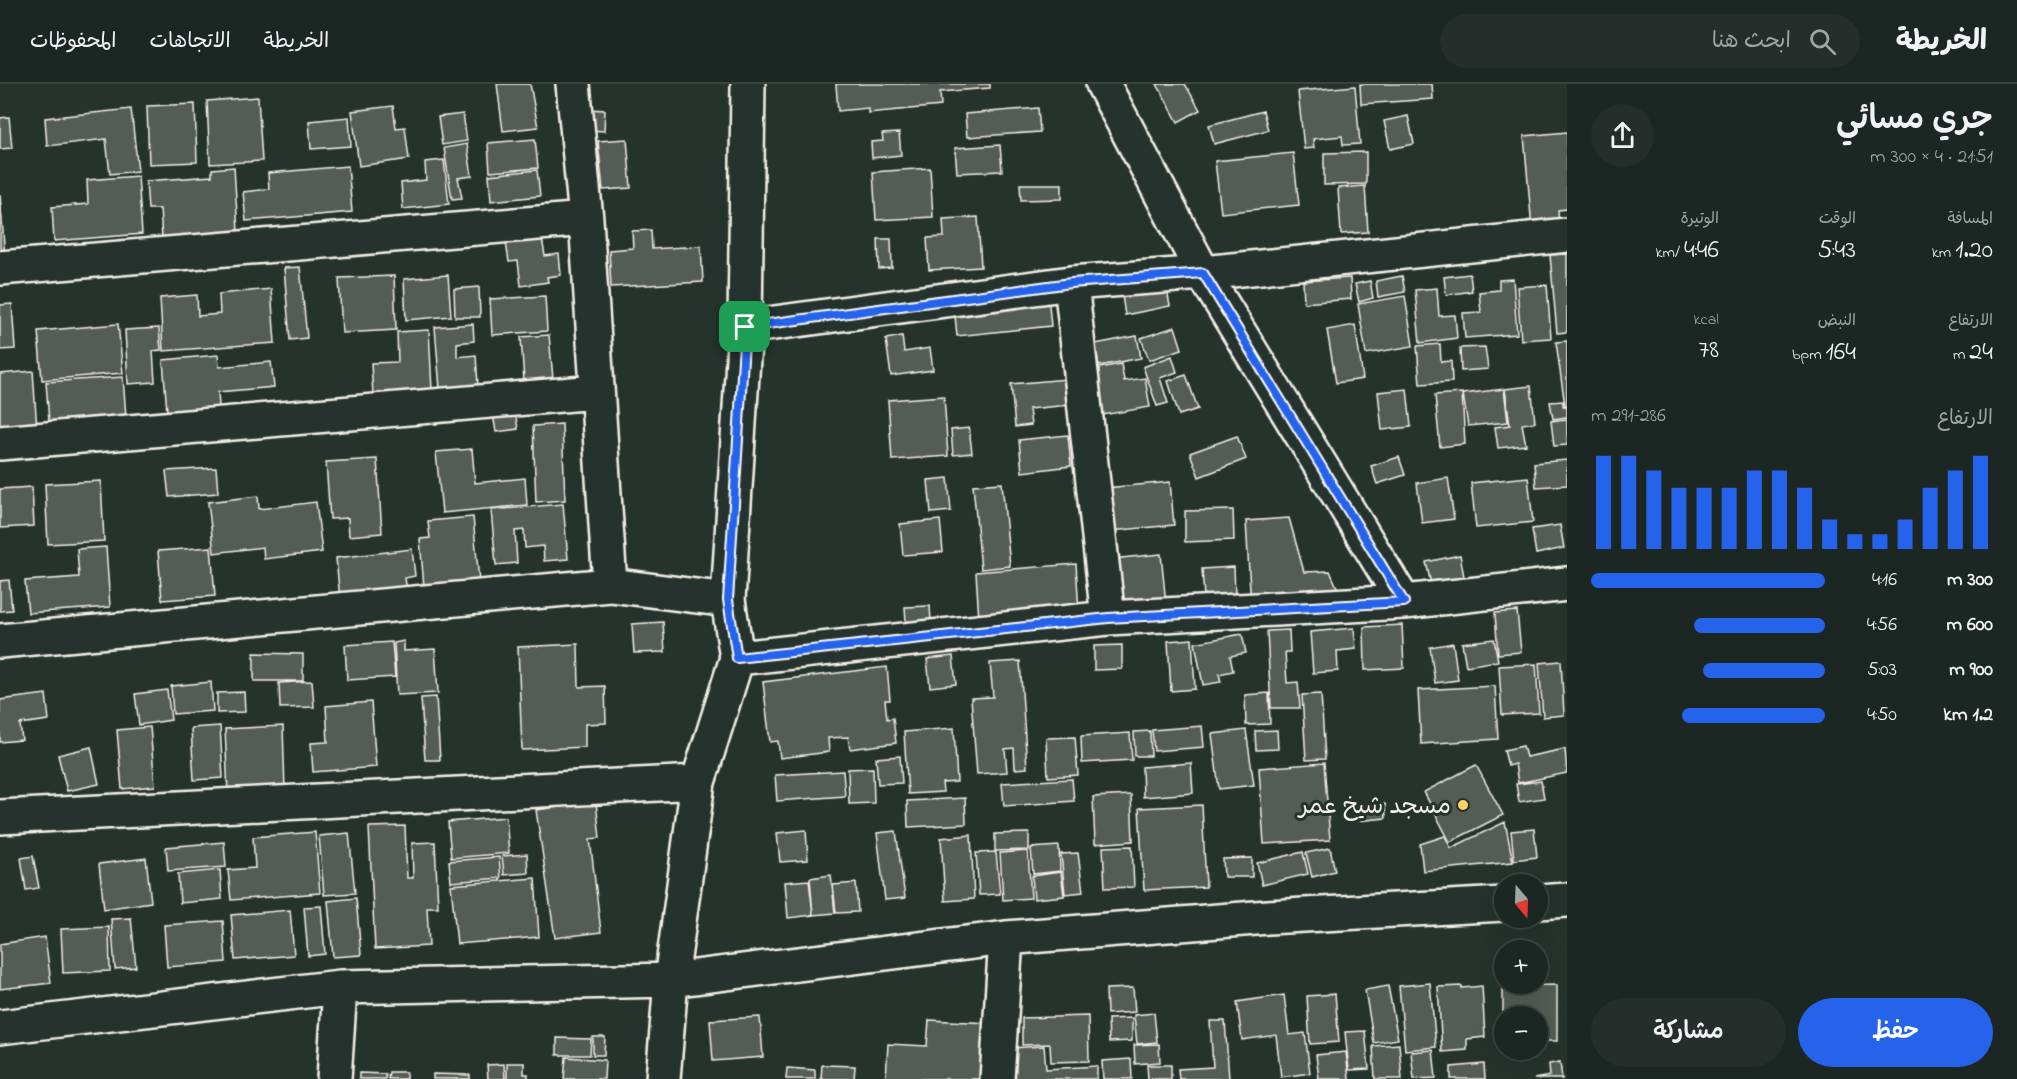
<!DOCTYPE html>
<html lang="ar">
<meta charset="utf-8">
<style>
:root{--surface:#1c2622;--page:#252e2a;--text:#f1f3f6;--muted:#a0a5a5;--line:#3a4340;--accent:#2563eb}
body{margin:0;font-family:"Indie Flower","Playpen Sans Arabic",sans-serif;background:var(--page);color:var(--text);direction:rtl;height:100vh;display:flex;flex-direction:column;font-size:22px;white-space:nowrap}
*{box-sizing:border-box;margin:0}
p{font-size:20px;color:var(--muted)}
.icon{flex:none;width:33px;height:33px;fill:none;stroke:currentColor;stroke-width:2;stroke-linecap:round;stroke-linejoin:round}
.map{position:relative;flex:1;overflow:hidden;direction:ltr}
.sheet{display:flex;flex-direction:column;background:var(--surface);width:450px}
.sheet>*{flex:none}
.needle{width:39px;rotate:161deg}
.controls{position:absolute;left:1494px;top:790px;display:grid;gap:12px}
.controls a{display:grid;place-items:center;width:54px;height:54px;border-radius:50%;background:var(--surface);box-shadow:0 6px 24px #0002,0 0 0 2px var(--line);font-size:30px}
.pin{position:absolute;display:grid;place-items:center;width:51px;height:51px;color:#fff;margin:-26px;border-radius:12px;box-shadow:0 3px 9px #0006}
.round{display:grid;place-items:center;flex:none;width:63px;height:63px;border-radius:32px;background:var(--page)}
.head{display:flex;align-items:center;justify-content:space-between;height:102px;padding:0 24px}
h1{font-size:33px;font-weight:600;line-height:45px}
.stats{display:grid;grid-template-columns:repeat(3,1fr);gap:9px;height:102px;padding:6px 24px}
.stats div{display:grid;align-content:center}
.stats b{font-size:26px;font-weight:600}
.stats small{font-size:16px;font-weight:400}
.stats p{font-size:16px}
.chart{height:168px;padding:12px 24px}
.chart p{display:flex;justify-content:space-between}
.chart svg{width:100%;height:108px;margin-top:6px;stroke:var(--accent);stroke-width:6}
.action{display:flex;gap:12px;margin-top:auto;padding:12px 24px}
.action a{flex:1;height:69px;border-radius:36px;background:var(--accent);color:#fff;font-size:24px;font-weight:600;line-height:69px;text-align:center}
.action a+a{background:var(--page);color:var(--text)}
ul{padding:0 24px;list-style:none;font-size:20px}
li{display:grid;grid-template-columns:96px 72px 1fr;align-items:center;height:45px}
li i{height:15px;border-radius:8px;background:var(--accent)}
header{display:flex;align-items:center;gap:36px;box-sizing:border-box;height:84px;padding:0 30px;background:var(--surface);border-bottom:2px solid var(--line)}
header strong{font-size:28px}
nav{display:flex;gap:33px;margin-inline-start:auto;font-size:21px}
.search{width:420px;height:54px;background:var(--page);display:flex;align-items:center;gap:15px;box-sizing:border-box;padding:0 21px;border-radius:33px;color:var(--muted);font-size:22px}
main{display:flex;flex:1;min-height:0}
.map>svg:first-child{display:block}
</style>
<header>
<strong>الخريطة</strong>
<div class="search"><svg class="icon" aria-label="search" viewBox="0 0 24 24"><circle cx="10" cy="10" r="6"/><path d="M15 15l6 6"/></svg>ابحث هنا</div>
<nav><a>الخريطة</a><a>الاتجاهات</a><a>المحفوظات</a></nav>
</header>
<main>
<section class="sheet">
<div class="head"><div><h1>جري مسائي</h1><p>21:51 · 4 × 300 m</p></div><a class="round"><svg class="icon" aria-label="share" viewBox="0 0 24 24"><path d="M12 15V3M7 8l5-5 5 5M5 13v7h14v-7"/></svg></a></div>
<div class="stats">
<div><p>المسافة</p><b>1.20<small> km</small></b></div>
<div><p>الوقت</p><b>5:43</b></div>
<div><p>الوتيرة</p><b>4:46<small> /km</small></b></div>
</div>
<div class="stats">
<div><p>الارتفاع</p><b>24<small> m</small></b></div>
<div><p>النبض</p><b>164<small> bpm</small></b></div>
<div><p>kcal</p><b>78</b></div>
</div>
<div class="chart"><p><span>الارتفاع</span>286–291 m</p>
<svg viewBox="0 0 160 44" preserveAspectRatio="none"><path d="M5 44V6M15 44V6M25 44V12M35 44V19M45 44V19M55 44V19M65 44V12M75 44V12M85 44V19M95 44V32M105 44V38M115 44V38M125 44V32M135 44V19M145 44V12M155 44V6"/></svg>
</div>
<ul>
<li><b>300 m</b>4:16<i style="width:100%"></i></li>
<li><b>600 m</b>4:56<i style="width:56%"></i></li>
<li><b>900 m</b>5:03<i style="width:52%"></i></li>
<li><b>1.2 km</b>4:50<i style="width:61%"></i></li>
</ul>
<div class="action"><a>حفظ</a><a>مشاركة</a></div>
</section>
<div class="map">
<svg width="1567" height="995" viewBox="0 0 1567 995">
<rect width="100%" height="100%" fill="#26332d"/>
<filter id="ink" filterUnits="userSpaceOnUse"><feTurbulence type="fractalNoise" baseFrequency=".0167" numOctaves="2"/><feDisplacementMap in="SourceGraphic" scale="12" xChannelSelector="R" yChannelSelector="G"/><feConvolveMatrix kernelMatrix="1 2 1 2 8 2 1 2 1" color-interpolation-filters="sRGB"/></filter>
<g filter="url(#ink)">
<!-- building -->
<path fill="#525c55" stroke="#f4f1e8" stroke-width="1.5" d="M497 0H530L538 43 503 47Z
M836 0H990V4L940 8 941 22 868 29V24L838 27Z
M1157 0H1185L1200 26 1178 38Z
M1360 0H1432L1433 15 1361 20Z
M1355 2 1360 60 1343 61 1342 52 1313 55 1314 64 1304 65 1298 7Z
M258 13 262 77 210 80 207 17Z
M195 20 197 78 149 80 147 22Z
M393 22 396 44 405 43 409 75 359 82 352 27Z
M1038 24 1040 48 967 53 965 30Z
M131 25 138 87 110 90 106 55 47 62 45 34Z
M589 25 605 26 604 47 589 46Z
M1263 27 1268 46 1214 60 1209 41Z
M463 30 467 57 442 61 438 33Z
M1408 32 1414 60 1390 65 1384 37Z
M9 33 12 64 0 65V34Z
M349 33 351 62 311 65 309 37Z
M1567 48V125L1558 126 1559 141 1532 144 1524 52Z
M899 49 901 71 872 74 871 58 883 57 882 50Z
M535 55 538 84 490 88 488 59Z
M627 55 631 104 603 106 598 57Z
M467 60 472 92 458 94 462 114 452 115 444 64Z
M1000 61 1002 87 957 89 955 64Z
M1366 68V100L1324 101V69Z
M1293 69 1299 121 1221 129 1215 77Z
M444 76 449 120 403 125 401 99 426 96 425 78Z
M348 82 352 128 246 137 243 108 269 105 268 89Z
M234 83 238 148 162 154 160 125H148L146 97 212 92V85Z
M930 84 933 133 876 136 873 88Z
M537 86 540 112 491 117 489 91Z
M138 92 142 150 54 157 52 123 88 120 87 96Z
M1020 100H1062V115L1021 116Z
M1365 102 1368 148 1341 150 1338 104Z
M0 111 5 174H0Z
M978 133 981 183 929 186 927 154 944 153 943 135Z
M651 146 652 165 701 162 703 198 611 203 609 166 633 164 632 147Z
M542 154 545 172 559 170 561 191 547 193 548 198 521 202 518 177 509 178 506 158Z
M878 155H891L892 184 879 185Z
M1567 170V248L1557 249 1550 171Z
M300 183 307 254 290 256 284 184Z
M1470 190 1472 207 1446 211 1444 193Z
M448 191 451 232 406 236 404 195Z
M394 192 396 246 342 249 339 194Z
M1402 192 1405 208 1378 213 1376 197Z
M1350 194 1351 215 1304 219 1303 197Z
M1513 195 1517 250 1465 254 1463 229 1481 228 1479 208 1499 206V196Z
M1370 197 1373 214 1359 218 1355 200Z
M1166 201 1170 222 1125 231 1122 211Z
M1547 201 1551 254 1521 256 1517 203Z
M479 203 480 233H455L454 205Z
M1437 204 1439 232 1455 231 1457 254 1420 259 1415 206Z
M271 205 275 259 163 267 160 214 197 211 198 232 220 230 219 210Z
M1048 211 1051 242 957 252 954 221Z
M545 212 547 247 492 251 490 215Z
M1405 212 1413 262 1366 270 1358 220Z
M12 220 15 265 0 266V221Z
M118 240 123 289 42 296 38 247Z
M473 240 474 257 457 259V273L476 271 478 302 440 305 435 243Z
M1355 241 1363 295 1336 299 1327 246Z
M1175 243 1182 265 1149 276 1141 254Z
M159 244 161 266 153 267 155 298 128 300 125 246Z
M429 246 432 307 373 311 371 279 398 278 397 248Z
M549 251 553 295 524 297 521 253Z
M902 252 904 268 930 264 933 286 891 292 886 255Z
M1137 252 1141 274 1099 282 1095 260Z
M1567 257V321L1565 322 1556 258Z
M1440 260 1441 278 1451 277 1452 298 1420 300 1417 262Z
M1485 263 1488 285 1461 287 1460 264Z
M218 271 219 283 271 278 274 303 218 308 219 323 167 328 163 276Z
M1172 272 1177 288 1160 294 1168 319 1157 322 1143 283Z
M1121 280 1124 297 1145 294 1150 323 1103 331 1094 285Z
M33 287 37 347 0 351V290Z
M1186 291 1198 325 1179 331 1168 297Z
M123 293 126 333 49 338 46 298Z
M1067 295 1069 321 1029 325 1031 341 1015 343 1011 300Z
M1531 302 1535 338 1522 340 1526 361 1498 364 1495 343 1510 341 1505 305Z
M1407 305 1411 343 1382 346 1378 308Z
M1504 305 1508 338 1468 342 1463 310Z
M1462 309 1465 360 1440 363 1435 311Z
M944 312 948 372 892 376 888 316Z
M1563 317V322H1567V333L1553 335 1550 318Z
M514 321 518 345 496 348 492 324Z
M1567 335V361L1554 362 1551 337Z
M562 340 565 416 536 418 533 342Z
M969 344 972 369 953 371 951 346Z
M1068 351 1071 382 1022 388 1019 356Z
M1237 352 1246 375 1199 393 1190 369Z
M472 365 475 399 525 394 527 421 442 429 436 368Z
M1399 373 1405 391 1377 400 1371 382Z
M377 375 382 449 349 452 348 434 330 435 326 378Z
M1567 376V401L1536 403 1534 379Z
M216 384 218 409 169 413 166 387Z
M1528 393 1533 438 1476 444 1471 399Z
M948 394 951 427 931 429 928 396Z
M1448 394 1454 435 1422 439 1417 399Z
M101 397 104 457 48 460 45 400Z
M1170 398 1174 441 1110 447 1105 404Z
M1002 399 1010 482 981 485 973 401Z
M32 403 34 442 0 444V405Z
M258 412 259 425 316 418 322 468 264 475 263 463 214 469 208 418Z
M563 420 568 475 544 477 543 462 525 464 524 446 515 447 517 479 496 481 491 426Z
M1233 426 1234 456 1185 458V427Z
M473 433 479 497 424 503 420 455 430 454 428 437Z
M1289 434 1304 488 1330 487 1343 517 1251 523 1246 437Z
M940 436 943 468 903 471 900 440Z
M1560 441 1564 464 1536 470 1532 445Z
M106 463 110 523 28 529 25 497 79 493 77 465Z
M211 463 215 512 162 516 158 467Z
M412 465 415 492 405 494 407 507 340 515 336 474Z
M1161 470 1166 520 1116 525 1111 475Z
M1460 471 1464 493 1431 500 1426 478Z
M1076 480 1079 528 979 536 976 488Z
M1234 483 1235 511 1204 513 1202 485Z
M9 496 12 526 0 527V497Z
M930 522 931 538H906L905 523Z
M1517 527 1521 568 1498 570 1495 529Z
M663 538 665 568 634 569 632 540Z
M1402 541 1404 584 1365 586 1364 543Z
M1354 544 1356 565 1337 567 1338 587 1313 589 1310 548Z
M1289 546 1290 568H1285L1287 599 1298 598 1300 624H1271L1267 547Z
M1242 550 1246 569 1230 572 1233 587 1219 590 1221 598 1203 601 1195 559Z
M1192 555 1195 605 1171 607 1168 557Z
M1494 555 1498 577 1466 582 1462 559Z
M404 557V567L435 565 438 609 397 611 394 559Z
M392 558 395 593 347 596 345 561Z
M1453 559 1458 596 1435 599 1430 563Z
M578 560 579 603 605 602 606 639 585 640V663L522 666 518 563Z
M1122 561V585L1094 586V562Z
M254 569 303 570V597H254Z
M953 572 956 600 930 603 927 575Z
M1020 577 1027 684 1015 685 1014 664 1005 665 1007 688 977 690 971 614 993 613 990 579Z
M1561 577 1564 631 1543 633 1539 579Z
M1536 580 1539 629 1502 631 1499 582Z
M887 583 890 616H885L887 635 893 634 896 659 850 665 848 653 828 654 829 668 780 674 778 657 770 658 763 598Z
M312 597 314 623 280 624 279 599Z
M211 598 213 627 173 630 171 602Z
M1495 602 1498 655 1421 660 1418 606Z
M167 606 171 636 139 641 135 610Z
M244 608 245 628 217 629V609Z
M1269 609 1270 640 1246 641 1245 611Z
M46 610 49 636 20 640 22 656 0 658V616Z
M1321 610 1325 675 1306 676 1302 611Z
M436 613 440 676H425L421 614Z
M371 618 376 683 313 688 311 659 328 658 326 622Z
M220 642 223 694 194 696 191 644Z
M283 642 285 707 228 709 225 645Z
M1202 642 1204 663 1154 667 1152 646Z
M150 643 155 702 122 705 117 646Z
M954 644 957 698 942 699 943 708 908 710 904 648Z
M1246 646 1254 701 1219 705 1212 650Z
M1277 646 1278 665 1256 666 1255 647Z
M1150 647 1151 672H1135L1134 648Z
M1130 649 1132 676 1082 679 1081 652Z
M1075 653 1078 691 1048 693 1046 654Z
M1523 662 1526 673 1565 665 1567 689 1518 699 1515 680 1508 682 1504 666Z
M91 663 99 700 67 707 58 671Z
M900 672 902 699 878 700 876 674Z
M1191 679 1193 709 1143 713 1142 683Z
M1324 679 1330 756 1264 760 1259 684Z
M1476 681 1503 731 1450 758 1424 708Z
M873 684 874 719 849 720 848 685Z
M843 687 845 712 777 717 775 691Z
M1072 695 1074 717 1004 722 1002 699Z
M1541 697 1544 714 1519 718 1516 700Z
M1131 711 1133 757 1095 760 1093 713Z
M965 714 966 740 908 743 907 717Z
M596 718 600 754 590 755 601 848 555 854 536 726Z
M1385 720 1386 734 1357 737 1355 723Z
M1202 721 1206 803 1144 806 1139 724Z
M506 733 509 769 451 774 448 738Z
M1505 738 1513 778 1423 787 1420 760 1445 752 1451 764Z
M405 742 407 794H413L412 759 435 758 438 823H427L429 862 375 865 369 743Z
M1534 745 1537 773 1514 776 1511 747Z
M806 746 808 776 780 778 777 749Z
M896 747 905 814 885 816 877 749Z
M315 748 320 809 231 816 228 786 255 784 253 753Z
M349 749 355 809 324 811 319 752Z
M1029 749V766L995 767V750Z
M971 751 974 815 945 817 941 754Z
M224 758 226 783 168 787 166 763Z
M1059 762 1060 787 1033 790 1031 764Z
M1132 762 1134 803 1105 804 1103 763Z
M1330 764 1335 787 1312 793 1306 769Z
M1028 767 1031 814 1003 816 1000 769Z
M996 768 1000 810 979 811 976 769Z
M1303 768 1308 790 1262 801 1257 779Z
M1078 769 1083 808 1065 810 1061 770Z
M527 770 528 789 504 791 502 772Z
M33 772 39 804 26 806 21 774Z
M499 773 501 794 451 798 449 777Z
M146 774 151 818 104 825 99 780Z
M1252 774V793H1224L1223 775Z
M220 786 222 815 180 819 178 790Z
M1061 788 1064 812 1034 815 1032 792Z
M831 791 835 829 813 831 810 794Z
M535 794 539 853 457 860 451 801Z
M809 796 813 831 788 834 785 798Z
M856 799 858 828 836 829 833 801Z
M356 814 361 871 333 873 328 817Z
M321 822 325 870 308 872 304 823Z
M290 826 294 871 235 876 231 831Z
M131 834 136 883 115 885 111 835Z
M223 837 226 878 167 883 164 841Z
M109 843 110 887 63 889 61 845Z
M45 853 51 899 0 905V860Z
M1430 899 1436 963 1405 966 1399 902Z
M1557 901V957H1538V933H1504L1503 958V902Z
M1388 902 1398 955 1374 959 1365 906Z
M1462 902V904L1482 902 1485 953 1467 955V966L1442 968 1438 903Z
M1133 904 1135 928 1107 930 1106 905Z
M1335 910 1339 958 1310 960 1307 912Z
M1284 911 1289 951 1305 949 1310 989 1281 993 1276 951 1242 956 1237 918Z
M1154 929 1157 958 1137 960 1134 931Z
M1088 932 1089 977 1051 978 1050 960 1022 961V934Z
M760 933 763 973 713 977 710 936Z
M1132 934V957L1109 958 1108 935Z
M929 936 989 939 986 995H886L888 960 927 962Z
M1210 937H1225L1229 995H1179L1178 985 1213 983Z
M1365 947 1369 985 1349 986 1345 948Z
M593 953H605L604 971H593Z
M557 954 591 955 590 971H557Z
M1159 960 1160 978 1135 980 1134 961Z
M1399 960 1402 995H1375L1373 962Z
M1044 962 1046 985 1097 982V995H1010L1008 964Z
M1433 966 1436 994 1414 995 1411 968Z
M1346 968 1349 995H1319L1316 971Z
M566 973 605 976 604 995H564Z
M1131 975 1132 995H1103L1102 977Z
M1560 978 1562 995H1534L1550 992 1549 980Z
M507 979H524V990H528V995H507Z
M504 980 505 995H488L487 981Z
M1484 980 1485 995H1451V983Z
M822 981 855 982 854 995H821Z
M1147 981H1171V995H1148Z
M787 984 815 986V995H786Z
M389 988H406V995H388Z
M359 989 386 990 385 995H359Z
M433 990 470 991V995H433Z"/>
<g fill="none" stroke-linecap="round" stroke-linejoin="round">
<defs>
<path id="minor" d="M573 0 586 135 610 501
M1103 0 1203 189 1404 518
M0 184 586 135
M1071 199 1108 534
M745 243 1071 199 1203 189 1567 151
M0 359 596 308
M0 557 610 501 728 516
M737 574 1108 534 1404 518 1567 500
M0 733 698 698
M1538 818 1567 816
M0 943 340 903 671 896 1006 854 1268 833 1504 820
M334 995 340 903
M663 995 671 896 698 698 737 574 728 516 745 243 748 0
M997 995 1006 854"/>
</defs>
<!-- minor casing -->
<use href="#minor" stroke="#f4f1e8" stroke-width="38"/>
<!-- minor -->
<use href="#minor" stroke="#26332d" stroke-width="33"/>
</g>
</g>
<g fill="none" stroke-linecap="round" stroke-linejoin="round" filter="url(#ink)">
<defs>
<path id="route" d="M1203 189 1404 518 1108 534 737 574 728 516 745 243 1071 199Z"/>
</defs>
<!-- route casing -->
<use href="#route" stroke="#fff" stroke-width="12"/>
<!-- route -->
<use href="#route" stroke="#2563eb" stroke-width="8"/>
</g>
<!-- markers -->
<circle fill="#ffd166" stroke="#26332d" stroke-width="2" cx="1463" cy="721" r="6"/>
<g text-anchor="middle" stroke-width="6" stroke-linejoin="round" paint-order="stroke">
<!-- poi labels -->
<g font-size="24" fill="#f4f1e8" stroke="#26332d" text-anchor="end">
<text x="1451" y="729">مسجد شيخ عمر</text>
</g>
</g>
</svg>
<div class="controls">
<a><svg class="needle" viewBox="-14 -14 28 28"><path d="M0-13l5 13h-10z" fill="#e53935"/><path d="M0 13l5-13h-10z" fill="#a0a5a5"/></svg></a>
<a>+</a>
<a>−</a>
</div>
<div class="pin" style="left:745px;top:243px;background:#1e9e55"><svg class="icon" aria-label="arrive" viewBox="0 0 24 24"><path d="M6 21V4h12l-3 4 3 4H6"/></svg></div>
</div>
</main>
